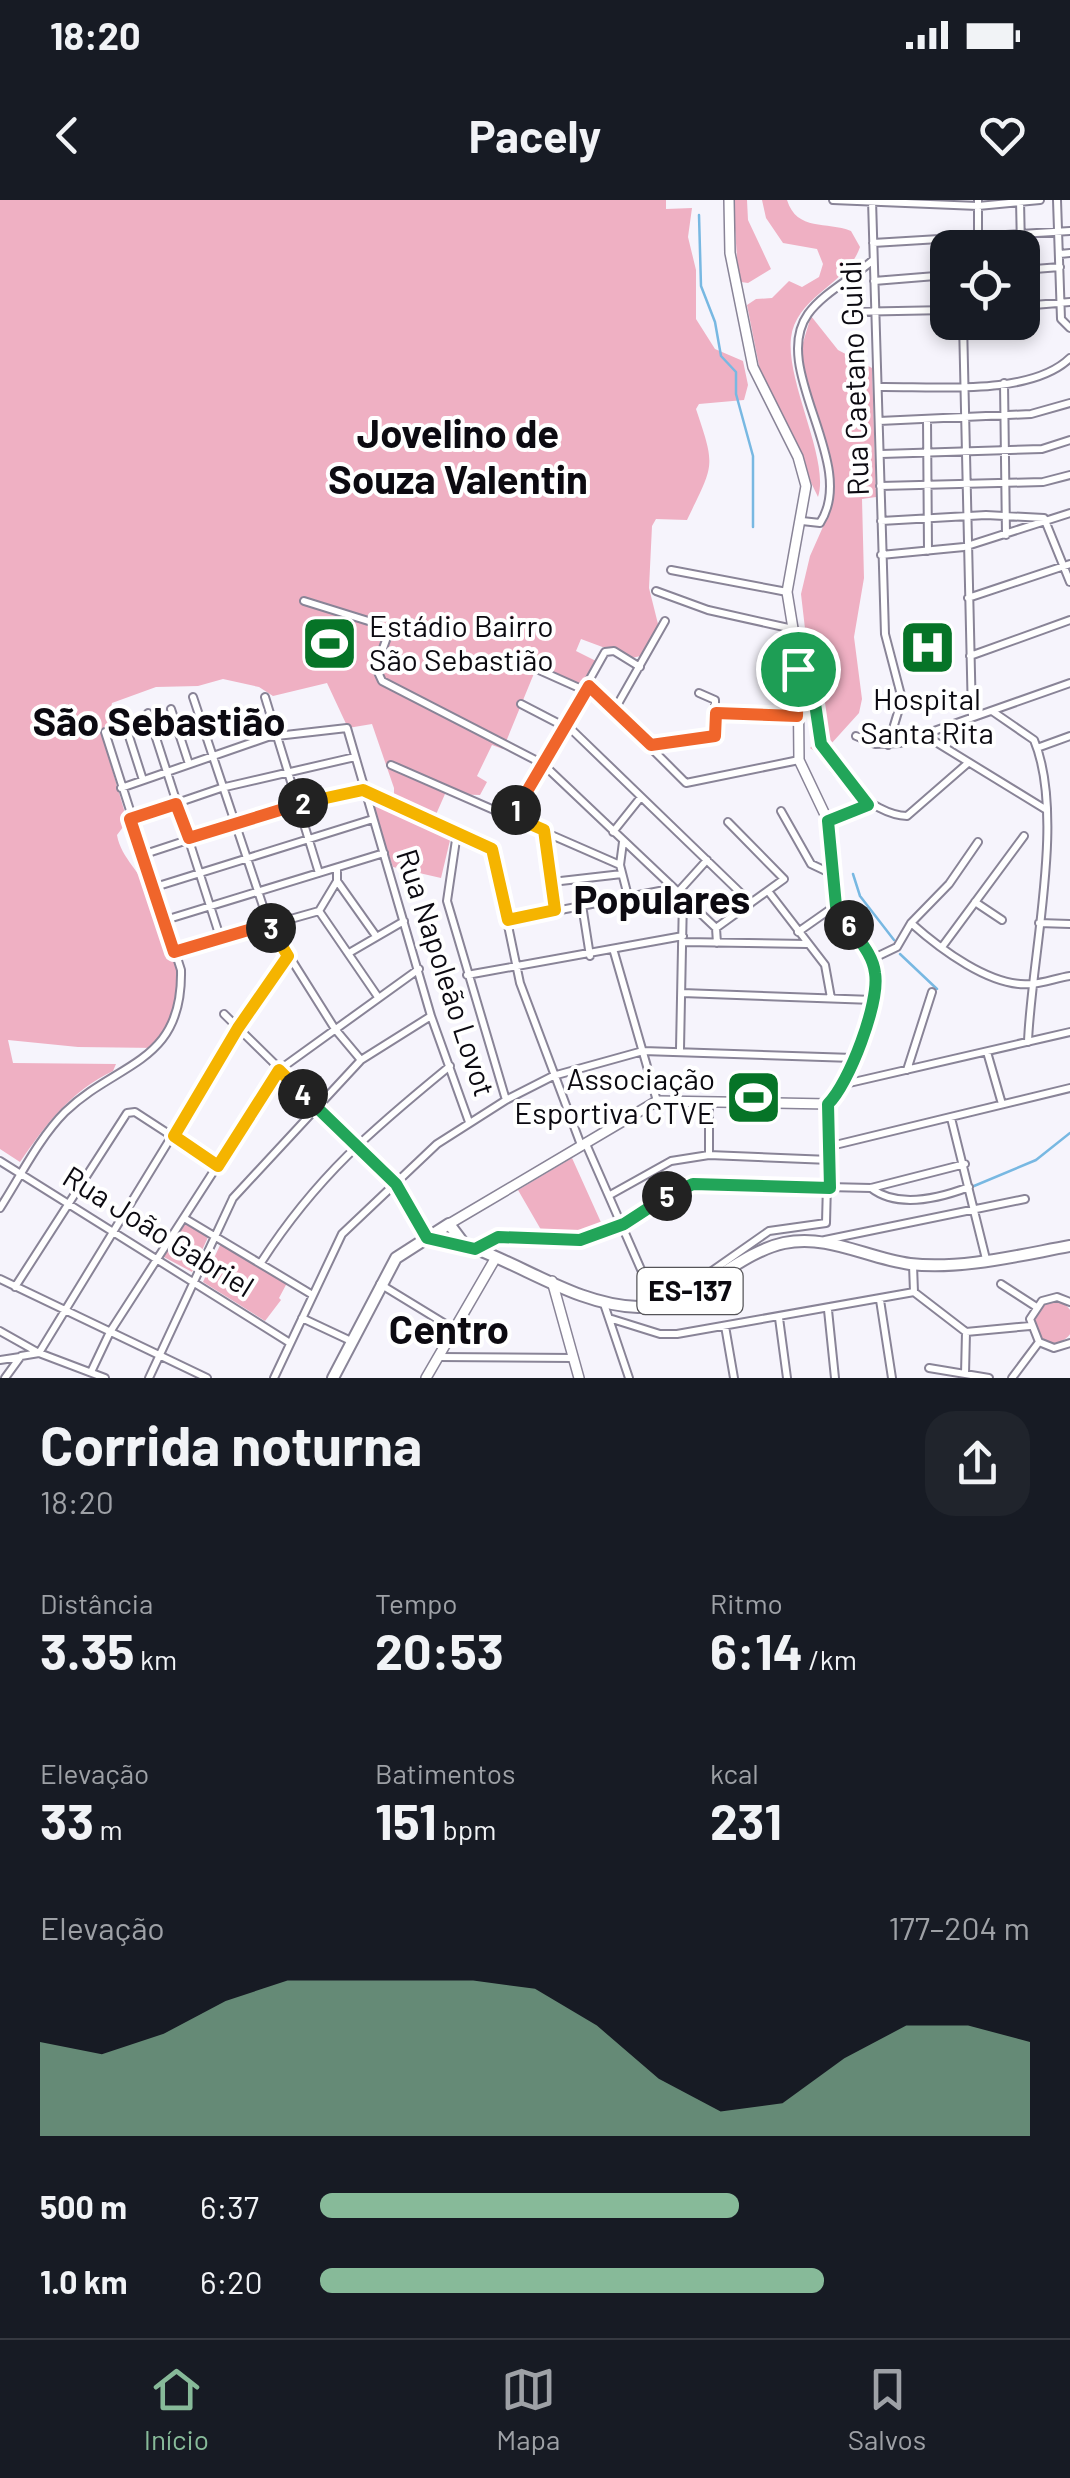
<!DOCTYPE html>
<html lang="pt">
<meta charset="utf-8">
<style>
:root{--surface:#171b24;--page:#20242c;--text:#f1f3f6;--muted:#9ea1a6;--line:#363941;--accent:#87ba99}
body{margin:0;font-family:Barlow,sans-serif;background:var(--page);color:var(--text);height:100vh;display:flex;flex-direction:column;font-size:38px;white-space:nowrap}
*{box-sizing:border-box;margin:0}
p{font-size:32px;color:var(--muted)}
.icon{flex:none;width:55px;height:55px;fill:none;stroke:currentColor;stroke-width:2;stroke-linecap:round;stroke-linejoin:round}
.map{position:relative;height:1178px;overflow:hidden}
.panel{display:flex;flex-direction:column;background:var(--surface);flex:1}
.panel>*{flex:none}
.buttons{position:absolute;left:930px;top:30px;display:grid;gap:20px}
.buttons a{display:grid;place-items:center;width:110px;height:110px;border-radius:20px;background:var(--surface);box-shadow:0 5px 15px #0003;font-size:50px}
.pin{position:absolute;display:grid;place-items:center;width:85px;height:85px;color:#fff;margin:-42px;border:5px solid #fff;border-radius:50%;box-shadow:0 2px 10px #0007}
.km{position:absolute;width:50px;height:50px;margin:-25px;border-radius:50%;background:#222;color:#fff;font-size:28px;line-height:50px;text-align:center}
.round{display:grid;place-items:center;flex:none;width:105px;height:105px;border-radius:30px;background:var(--page)}
.overview{display:flex;align-items:center;justify-content:space-between;height:170px;padding:0 40px}
h1{font-size:55px;font-weight:700;line-height:75px}
.stats{display:grid;grid-template-columns:repeat(3,1fr);gap:15px;height:170px;padding:10px 40px}
.stats div{display:grid;align-content:center}
.stats b{font-size:50px;font-weight:700}
.stats small{font-size:28px;font-weight:400}
.stats p{font-size:28px}
.chart{height:280px;padding:20px 40px}
.chart p{display:flex;justify-content:space-between}
.chart svg{width:100%;height:180px;margin-top:10px;fill:var(--accent);opacity:.7}
ul{padding:0 40px;list-style:none;font-size:32px}
li{display:grid;grid-template-columns:160px 120px 1fr;align-items:center;height:75px}
li i{height:25px;border-radius:12px;background:var(--accent)}
.status{display:flex;justify-content:space-between;align-items:center;height:70px;padding:0 50px;background:var(--surface);direction:ltr}
.status svg{height:28px;fill:currentColor}
header{display:flex;justify-content:space-between;align-items:center;height:130px;padding:0 40px;background:var(--surface);font-size:45px;font-weight:700}
.dock{display:flex;justify-content:space-around;align-items:center;height:140px;border-top:2px solid var(--line);background:var(--surface);font-size:28px;color:var(--muted)}
.dock a{display:grid;justify-items:center;gap:5px}
.dock .current{color:var(--accent)}
.map>svg:first-child{display:block}
</style>
<div class="status"><b>18:20</b><svg viewBox="0 0 49 12"><path d="M0 12V9h3v3zM5 12V6h3v6zM10 12V3h3v9zM15 12V0h3v12zM26 1h20v11H26zM47 4h2v5h-2z"/></svg></div>
<header><svg class="icon" aria-label="back" viewBox="0 0 24 24"><path d="M15 5l-7 7 7 7"/></svg>Pacely<svg class="icon" aria-label="heart" viewBox="0 0 24 24"><path d="M12 20l-8-8c-3-5 5-10 8-4 3-6 11-1 8 4z"/></svg></header>
<div class="map">
<svg width="1070" height="1178" viewBox="0 0 1070 1178">
<rect width="100%" height="100%" fill="#f6f4fc"/>
<!-- green -->
<path fill="#efb0c3" d="M0 0H666V9L692 8 688 37 696 70V119L715 149 743 161 748 185 744 200 699 204 696 209C716 268 714 264 687 320L656 319 652 326 649 388 658 424 645 455 632 458 581 439 576 451 598 462 580 492 535 471 503 549 492 545 477 576 487 582 480 595 445 594 434 619 452 632 441 678 393 667 371 605 394 596V588L372 524 348 528 327 483 273 496 259 487 223 479 198 486 156 487 112 503 104 542 125 613 126 623 117 635C121 659 143 673 150 697L158 702 185 783 158 848 78 847 8 840 13 863 116 864 113 871C70 892 47 923 20 962L0 949Z
M733 0H747L748 20 771 69 748 83 741 82 738 72Z
M762 0H787C797 32 827 21 851 31L860 47C848 84 796 96 791 138 786 183 830 260 818 297L762 181 747 105 756 99 772 98 789 81 802 87 819 77 823 64 817 49 783 43 766 18Z
M811 116 838 150 872 168 876 297 862 299 864 378 854 437 862 499 859 513 821 555 810 548 818 541 801 394 810 356 830 311 833 275 803 169 802 146Z
M572 958 604 1029 578 1039 544 1035 518 990Z
M185 1024 209 1035 192 1072 162 1056Z
M221 1043 287 1083 279 1098 281 1100 265 1121 203 1082Z
M1032 1122a21 21 0 1 1 42 0a21 21 0 1 1-42 0Z"/>
<g fill="none" stroke-linecap="round" stroke-linejoin="round">
<!-- stream -->
<path stroke="#78b8e2" stroke-width="2.5" d="M699 15 701 86 715 122 721 156 736 172V194L753 256V327
M853 674 860 696 894 740
M900 754 937 789
M974 986 1036 960 1070 933"/>
<defs>
<path id="street" d="M833 0 978 6 1040 0
M872 0 885 434 902 499 888 545
M1020 0 1021 48
M1057 0 1061 119 1070 128
M978 39V0
M873 43 1070 31
M1060 54 1070 53
M1022 70 1060 67
M874 81 948 75
M1022 106 1070 102
M847 112 948 110
M963 122 972 517
M1004 183 1006 335
M878 187C932 186 1030 197 1070 158
M927 219 928 351
M879 221 1031 214 1070 203
M881 254 1042 249 1070 240
M880 286 1043 282 1070 275
M802 321 820 323C859 263 769 169 808 114 823 93 853 78 873 60
M881 321 986 315 1044 318 1070 382
M881 355 964 347 1070 313
M671 370 787 392
M656 391 708 410 793 429
M968 398 1070 364
M304 401 378 424 386 440 376 468 382 481 543 564 716 728
M970 456 1070 420
M530 466 586 491
M799 470C817 492 812 509 818 536 825 570 872 615 907 616L968 563
M589 486 686 583 799 560
M193 497 269 724 335 829 361 860
M265 497 319 673
M521 504 573 531 751 703
M171 509 189 564
M615 509 665 421
M992 511 1034 540C1066 616 1031 758 1028 842
M148 513 221 740
M716 513 797 516
M126 527 143 580
M856 536 875 544 900 543 1070 483
M926 536 1045 609
M653 545 715 536V500L699 493
M1037 548 1070 536
M391 565 620 665
M121 588 268 537 347 528 431 816 469 922
M781 611 811 664 830 673
M513 616 605 452 614 451 640 467
M130 619 221 588 355 557
M828 621 868 605
M544 632 555 710
M613 632 641 597
M457 633 447 701 506 900
M623 642 620 665 629 700
M142 655 297 604 363 590 492 649 520 783 581 945
M337 681 376 736
M552 682 622 674
M152 688 373 619
M679 691 707 660
M768 691 825 765 831 798
M975 702 1002 720
M582 705 590 756
M319 711 378 797
M508 720 670 689
M162 721 384 653
M911 723C939 748 991 788 1031 784 1044 783 1057 778 1070 776
M1039 723 1070 724
M798 732 835 706
M683 742 807 744
M717 743 716 728 784 679 728 622
M942 747 1024 636
M174 752 319 711 337 681V669
M614 752 657 901
M349 753 404 721
M872 759 897 747 911 723 949 684 978 642
M467 775 683 736
M682 793 873 800
M224 814 396 983 427 1037
M680 849 683 697
M987 852 1002 904
M907 870 932 792
M845 884 1070 832
M951 918 986 1059
M586 944 657 1106
M831 946 1070 888
M709 955V901
M0 961 290 1143
M871 988C898 1009 940 998 969 987
M610 995 671 961 709 955 830 960
M0 1008C20 977 39 938 65 912 118 861 183 864 181 770L105 532
M184 1018 311 1094
M825 1040 1025 999
M477 1048 498 1037 580 1040 624 1024 688 984 871 988 965 964
M262 1061C317 976 373 929 450 866
M913 1065 914 1092 966 1132 1030 1126
M0 1079 207 1178
M380 1084 452 1128
M1001 1084 1035 1106
M15 1087 127 913 135 912 218 966
M682 1092 769 1031 826 1023 829 904
M880 1100 892 1178
M603 1101 629 1178
M1070 1102 1057 1097 1042 1101 1030 1119 1039 1142 1054 1148 1070 1143
M828 1110 835 1178
M302 1118 351 1141
M779 1118 787 1178
M612 1119 660 1134H677L914 1092
M725 1126 734 1178
M0 1131 39 1153 238 828 289 756
M439 1157 573 1158
M0 1160 20 1157
M929 1168 989 1178
M91 1172 110 1132 279 870 419 769
M965 1174 966 1132
M5 1178 21 1156 39 1153 105 1178
M149 1178 233 998 361 860 431 816
M274 1178 342 1034 437 944 506 900 553 876 643 851 853 858
M1012 1178 1039 1142"/>
<path id="secondary" d="M449 1024 657 901 829 904 845 884 873 800 875 770 835 706 828 621 799 560 798 459 787 392 806 286 798 257 753 167 730 53 729 0
M552 1081 579 1178
M426 1178 495 1059"/>
<path id="primary" d="M429 1037C501 1045 564 1105 638 1107 692 1109 733 1054 784 1043 829 1034 866 1058 910 1064 961 1070 1020 1055 1070 1046
M333 1178 396 1058 449 1024 464 1044"/>
</defs>
<!-- street casing -->
<use href="#street" stroke="#898497" stroke-width="10"/>
<!-- secondary casing -->
<use href="#secondary" stroke="#898497" stroke-width="12"/>
<!-- primary casing -->
<use href="#primary" stroke="#898497" stroke-width="14"/>
<!-- street -->
<use href="#street" stroke="#fff" stroke-width="6"/>
<!-- secondary -->
<use href="#secondary" stroke="#fff" stroke-width="9"/>
<!-- primary -->
<use href="#primary" stroke="#fff" stroke-width="10"/>
</g>
<g fill="none" stroke-linecap="round" stroke-linejoin="round">
<defs>
<path id="split-1" d="M516 610 589 486 651 545 715 536 716 513 797 516 798 469"/>
<path id="split-2" d="M303 603 363 590 492 649 508 720 555 710 544 630 512 616 516 610"/>
<path id="split-3" d="M271 728 269 724 174 752 130 619 176 604 189 638 303 603"/>
<path id="split-4" d="M271 728 288 756 238 828 174 936 218 966 279 870 303 894"/>
<path id="split-5" d="M303 894 396 984 427 1038 475 1049 498 1037 580 1040 624 1024 667 996"/>
<path id="split-6" d="M667 996 693 984 830 988 828 904C849 884 880 802 875 773 873 755 859 740 849 725"/>
<path id="split-7" d="M798 469 813 490 821 544 868 605 828 621 836 706 849 725"/>
</defs>
<!-- split-1 casing -->
<use href="#split-1" stroke="#fff" stroke-width="20"/>
<!-- split-2 casing -->
<use href="#split-2" stroke="#fff" stroke-width="20"/>
<!-- split-3 casing -->
<use href="#split-3" stroke="#fff" stroke-width="20"/>
<!-- split-4 casing -->
<use href="#split-4" stroke="#fff" stroke-width="20"/>
<!-- split-5 casing -->
<use href="#split-5" stroke="#fff" stroke-width="20"/>
<!-- split-6 casing -->
<use href="#split-6" stroke="#fff" stroke-width="20"/>
<!-- split-7 casing -->
<use href="#split-7" stroke="#fff" stroke-width="20"/>
<!-- split-1 -->
<use href="#split-1" stroke="#f0652b" stroke-width="12"/>
<!-- split-2 -->
<use href="#split-2" stroke="#f5b400" stroke-width="12"/>
<!-- split-3 -->
<use href="#split-3" stroke="#f0652b" stroke-width="12"/>
<!-- split-4 -->
<use href="#split-4" stroke="#f5b400" stroke-width="12"/>
<!-- split-5 -->
<use href="#split-5" stroke="#22a559" stroke-width="12"/>
<!-- split-6 -->
<use href="#split-6" stroke="#22a559" stroke-width="12"/>
<!-- split-7 -->
<use href="#split-7" stroke="#22a559" stroke-width="12"/>
</g>
<!-- icons -->
<defs>
<symbol id="stadium-square" viewBox="-11 -11 22 22"><rect x="-9" y="-9" width="18" height="18" rx="4" fill="#067427" stroke="#fff"/><path d="M0-5a6.5 5 0 1 0 0 10a6.5 5 0 1 0 0-10ZM-3.5-1.8h7v3.6h-7Z" fill="#fff"/></symbol>
<symbol id="hospital-square" viewBox="-11 -11 22 22"><rect x="-9" y="-9" width="18" height="18" rx="4" fill="#067427" stroke="#fff"/><path d="M-5-5h3v3.5h4V-5h3V5h-3V1.5h-4V5h-3Z" fill="#fff"/></symbol>
</defs>
<g fill-rule="evenodd">
<use href="#stadium-square" x="298" y="412" width="63" height="63"/>
<use href="#hospital-square" x="896" y="416" width="63" height="63"/>
<use href="#stadium-square" x="722" y="866" width="63" height="63"/>
</g>
<g text-anchor="middle" stroke-width="8" stroke-linejoin="round" paint-order="stroke">
<!-- shield labels -->
<rect fill="#fff" stroke="#555458" stroke-width="2.5" x="637.5" y="1068" width="105" height="46" rx="8"/>
<g font-size="28" font-weight="bold" fill="#0c0a11">
<text x="690" y="1101">ES-137</text>
</g>
<!-- street labels -->
<g font-size="30" fill="#0c0a11" stroke="#fff">
<text transform="translate(855 178) rotate(-92)" y="10">Rua Caetano Guidi</text>
<text transform="translate(445 773) rotate(72)" y="10">Rua Napoleão Lovot</text>
<text transform="translate(158 1032) rotate(32)" y="10">Rua João Gabriel</text>
</g>
<!-- poi labels -->
<g font-size="30" fill="#0c0a11" stroke="#fff" text-anchor="start">
<text x="369" y="437">Estádio Bairro<tspan x="369" dy="34">São Sebastião</tspan></text>
<text x="927" y="510" text-anchor="middle">Hospital<tspan x="927" dy="34">Santa Rita</tspan></text>
<text x="715" y="890" text-anchor="end">Associação<tspan x="715" dy="34">Esportiva CTVE</tspan></text>
</g>
<!-- district labels -->
<g font-size="40" font-weight="bold" fill="#0c0a11" stroke="#fff">
<text x="458" y="248">Jovelino de<tspan x="458" dy="46">Souza Valentin</tspan></text>
<text x="159" y="536">São Sebastião</text>
<text x="662" y="714">Populares</text>
<text x="449" y="1144">Centro</text>
</g>
</g>
</svg>
<div class="buttons">
<a><svg class="icon" aria-label="locate" viewBox="0 0 24 24"><circle cx="12" cy="12" r="6"/><path d="M12 2v4M12 18v4M2 12h4M18 12h4"/></svg></a>
</div>
<div class="pin" style="left:798px;top:469px;background:#1e9e55"><svg class="icon" aria-label="arrive" viewBox="0 0 24 24"><path d="M6 21V4h12l-3 4 3 4H6"/></svg></div>
<b class="km" style="left:516px;top:610px">1</b>
<b class="km" style="left:303px;top:603px">2</b>
<b class="km" style="left:271px;top:728px">3</b>
<b class="km" style="left:303px;top:894px">4</b>
<b class="km" style="left:667px;top:996px">5</b>
<b class="km" style="left:849px;top:725px">6</b>
</div>
<section class="panel">
<div class="overview"><div><h1>Corrida noturna</h1><p>18:20</p></div><a class="round"><svg class="icon" aria-label="share" viewBox="0 0 24 24"><path d="M12 15V3M7 8l5-5 5 5M5 13v7h14v-7"/></svg></a></div>
<div class="stats">
<div><p>Distância</p><b>3.35<small> km</small></b></div>
<div><p>Tempo</p><b>20:53</b></div>
<div><p>Ritmo</p><b>6:14<small> /km</small></b></div>
</div>
<div class="stats">
<div><p>Elevação</p><b>33<small> m</small></b></div>
<div><p>Batimentos</p><b>151<small> bpm</small></b></div>
<div><p>kcal</p><b>231</b></div>
</div>
<div class="chart"><p><span>Elevação</span>177–204 m</p>
<svg viewBox="0 0 160 44" preserveAspectRatio="none"><path d="M0 44V21L10 24L20 19L30 11L40 6L50 6L60 6L70 6L80 8L90 17L100 30L110 38L120 36L130 25L140 17L150 17L160 21V44z"/></svg>
</div>
<ul>
<li><b>500 m</b>6:37<i style="width:59%"></i></li>
<li><b>1.0 km</b>6:20<i style="width:71%"></i></li>
</ul>
</section>
<nav class="dock">
<a class="current"><svg class="icon" aria-label="home" viewBox="0 0 24 24"><path d="M3 11l9-7 9 7M6 9v11h12V9"/></svg>Início</a>
<a><svg class="icon" aria-label="map" viewBox="0 0 24 24"><path d="M3 6l6-2 6 2 6-2v14l-6 2-6-2-6 2zM9 4v14M15 6v14"/></svg>Mapa</a>
<a><svg class="icon" aria-label="saved" viewBox="0 0 24 24"><path d="M7 4h10v16l-5-4-5 4z"/></svg>Salvos</a>
</nav>
